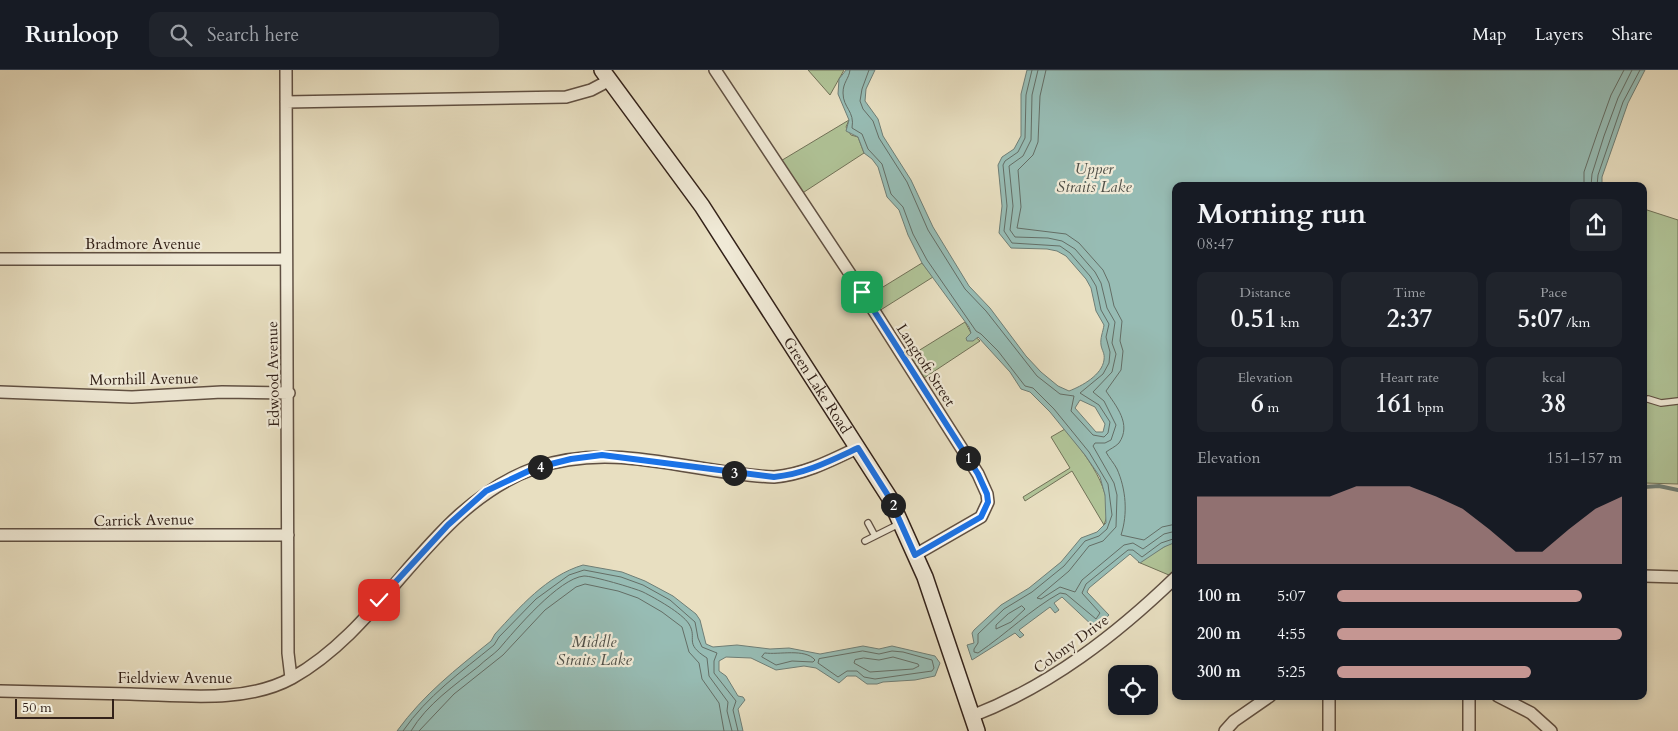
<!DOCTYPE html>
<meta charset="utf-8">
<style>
:root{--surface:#171b24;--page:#20242c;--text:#f1f3f6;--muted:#9ea1a6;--line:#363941;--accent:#c59692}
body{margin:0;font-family:Cardo,serif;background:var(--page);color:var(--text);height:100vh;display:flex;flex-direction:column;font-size:19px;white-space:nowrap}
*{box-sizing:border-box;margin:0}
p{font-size:16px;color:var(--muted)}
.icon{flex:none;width:28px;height:28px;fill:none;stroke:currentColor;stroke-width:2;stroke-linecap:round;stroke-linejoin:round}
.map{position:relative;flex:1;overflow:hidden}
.panel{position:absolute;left:1172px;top:112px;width:475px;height:518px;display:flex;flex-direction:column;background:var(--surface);border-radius:10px;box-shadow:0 2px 8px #0003}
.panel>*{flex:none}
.buttons{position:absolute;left:1108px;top:595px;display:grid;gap:10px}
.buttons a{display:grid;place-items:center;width:50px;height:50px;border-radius:10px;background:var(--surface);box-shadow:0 2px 8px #0003;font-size:25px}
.scale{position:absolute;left:15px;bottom:12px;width:99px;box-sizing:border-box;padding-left:5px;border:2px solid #322119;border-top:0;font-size:14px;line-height:18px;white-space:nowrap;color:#322119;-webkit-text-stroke:4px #f0ead7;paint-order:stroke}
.pin{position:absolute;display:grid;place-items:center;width:42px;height:42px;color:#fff;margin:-21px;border-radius:10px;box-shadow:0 2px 8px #0006}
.km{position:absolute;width:25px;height:25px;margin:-12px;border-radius:50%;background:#222;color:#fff;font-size:14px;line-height:25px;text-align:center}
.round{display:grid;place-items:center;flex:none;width:52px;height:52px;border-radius:10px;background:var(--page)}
.head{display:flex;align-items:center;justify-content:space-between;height:85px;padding:0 25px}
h1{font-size:28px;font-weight:600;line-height:38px}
.stats{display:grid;grid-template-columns:repeat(3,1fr);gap:8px;height:85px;padding:5px 25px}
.stats div{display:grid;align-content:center;border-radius:10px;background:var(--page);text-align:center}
.stats b{font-size:25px;font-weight:600}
.stats small{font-size:14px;font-weight:400}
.stats p{font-size:14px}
.chart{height:140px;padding:10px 25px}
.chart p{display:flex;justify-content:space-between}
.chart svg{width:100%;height:90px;margin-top:5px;fill:var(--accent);opacity:.7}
ul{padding:0 25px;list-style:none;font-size:16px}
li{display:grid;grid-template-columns:80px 60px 1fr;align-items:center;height:38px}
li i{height:12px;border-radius:6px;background:var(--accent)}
header{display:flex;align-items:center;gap:30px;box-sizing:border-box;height:70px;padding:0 25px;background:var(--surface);border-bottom:1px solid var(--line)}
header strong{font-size:24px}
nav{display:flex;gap:28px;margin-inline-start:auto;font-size:18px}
.search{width:350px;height:45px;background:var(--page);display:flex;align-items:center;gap:12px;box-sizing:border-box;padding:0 18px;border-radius:10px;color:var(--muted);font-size:19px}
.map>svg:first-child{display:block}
</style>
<header>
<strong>Runloop</strong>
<div class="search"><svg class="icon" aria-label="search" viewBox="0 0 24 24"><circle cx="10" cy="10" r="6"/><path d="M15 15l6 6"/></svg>Search here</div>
<nav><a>Map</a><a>Layers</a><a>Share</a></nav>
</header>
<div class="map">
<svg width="1678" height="661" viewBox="0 0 1678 661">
<rect width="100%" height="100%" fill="#e8dfc1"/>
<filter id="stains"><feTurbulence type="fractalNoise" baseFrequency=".004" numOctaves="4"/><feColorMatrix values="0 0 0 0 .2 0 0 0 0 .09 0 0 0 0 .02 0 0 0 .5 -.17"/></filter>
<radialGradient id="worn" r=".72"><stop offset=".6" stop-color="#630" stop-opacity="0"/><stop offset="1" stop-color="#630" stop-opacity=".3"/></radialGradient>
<!-- green -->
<path fill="#b0c397" stroke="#717258" d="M808 0H844L830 25Z
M849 50 846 57 851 65 858 67 864 83 801 124 779 92Z
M1644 139 1678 150V414L1644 413Z
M922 193 933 207 879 241 870 225Z
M965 252 971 263 980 271 924 308 910 286Z
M1065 359C1083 382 1118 423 1104 455L1072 401 1025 431 1023 427 1070 398 1051 367Z
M1176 470V508L1138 492Z"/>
<!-- water -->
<path fill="#97bcb4" stroke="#6f7e76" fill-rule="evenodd" d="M846 0H875L866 19 865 31 878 49 883 66 911 110 933 157 969 216 990 238 1026 286 1041 302 1058 316 1069 321C1082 316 1102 305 1104 290 1105 283 1102 281 1101 275 1100 268 1103 262 1104 255L1096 241 1091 218 1086 209 1066 186 1057 181 1047 179 1011 178 999 163 1002 136 998 95 1002 87 1014 79 1021 66V24L1027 0H1645L1628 33 1602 107V116H1176V472L1164 477 1140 493 1130 484 1089 518 1087 522 1109 545 1095 558 1062 527 1054 533 1059 540 1055 543 1050 537 1019 560 1024 565 1020 568 1015 563 972 590 967 575 974 573 972 563 974 560 1001 535 1029 518 1061 492 1081 468 1097 462 1106 453 1105 425 1100 407 1085 385 1050 342 1030 322 1021 319 1010 302 978 267 973 271H967L966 268 971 263 969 257 922 193 908 165 899 140 887 127 878 97 872 89 864 83 858 67 846 61 849 50 838 24 839 9ZM1080 330 1095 337 1105 354 1103 362H1096L1075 338Z
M583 495 622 502 645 511 673 526 696 544 700 550 706 574 713 577 737 575 770 579 789 578 820 584 863 576 879 579 892 576 935 586 940 593 935 606 915 610 883 612 877 614H867L856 606H847L839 613 816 598 804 596 776 600 751 588 726 587 719 591V601L726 606 738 626 743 627 745 630 738 639 743 661H397C424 624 455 600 491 571L495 564C520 537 546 506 583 495Z"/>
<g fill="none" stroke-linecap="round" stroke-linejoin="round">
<!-- shore -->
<path stroke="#646e66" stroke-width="1" d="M850 0C849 9 843 12 843 23 843 38 855 41 852 58L862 64 868 79 882 94 891 124 903 137 913 164 927 190 976 261 981 264 998 281 1025 316 1033 318 1054 339 1089 382 1108 414 1112 445 1107 459 1099 466 1085 471 1064 496 1032 522 1004 539 978 564V573L974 579V582L978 583C1006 564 1031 539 1060 523L1066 524 1096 549 1100 543 1082 523 1086 514 1128 480H1133L1142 487 1161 473 1176 468
M869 0 862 19 860 31 863 39 873 51 879 68 907 112 928 160 965 219 986 241 1037 306 1060 324 1074 326 1071 341 1093 365 1104 367 1108 363 1110 352 1099 335 1080 323 1103 304 1109 293 1110 282 1106 267 1109 254 1101 240 1096 216 1090 206 1070 183 1060 176 1012 173 1004 161 1007 136 1003 95 1005 91 1018 82 1025 68 1026 25 1032 0
M1038 0 1032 25 1031 70 1023 86 1009 96 1013 136 1010 160 1015 167 1048 168 1062 171 1075 179 1095 202 1101 213 1107 238 1115 252 1112 273 1116 284 1112 302 1093 322 1104 331 1116 355 1111 370 1105 373H1095L1093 376 1114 413 1117 425 1116 457 1103 471 1089 476 1069 501 1037 528 1041 529 1060 517 1075 522 1082 510 1124 475 1133 473 1143 479 1164 464 1176 461
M1046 0 1040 26 1038 72 1033 85 1018 100 1021 137 1017 158 1066 164 1079 173 1103 200 1109 213 1114 236 1122 251 1120 271 1123 281 1121 300 1106 321C1116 336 1132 354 1119 373 1115 377 1110 379 1106 382 1109 388 1114 393 1117 399 1126 419 1128 444 1121 465L1144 470 1162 457 1176 454
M1584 116V102L1597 64 1611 25 1624 0
M1591 116 1592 104 1604 66 1618 28 1632 0
M1597 116 1598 105 1623 32 1640 0
M1022 536 1025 539 1011 552 996 559V555L1008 544Z
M863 581 879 584 892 581 903 582 932 590 934 598 932 601 875 609 864 607 857 601H847L838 607 818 593 819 589Z
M765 583C779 585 805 578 815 590L813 592 792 591 776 595 762 587Z
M864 588 879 590 893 587 918 594 919 596 913 599 870 602 854 593 855 590Z
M403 661C427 626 461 602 494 575L499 567 536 529 569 505 584 500 621 507 643 515 670 530 695 552 698 568 702 577 717 583 714 591V603L736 631 733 640 738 661
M411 661C427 634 455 615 479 596 485 590 493 585 499 579 515 560 559 508 584 506 593 506 634 518 643 522 655 528 682 543 689 554 698 569 683 573 707 588L709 606 728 632 727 641 732 661
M419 661 454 624 503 585 545 540 576 517 585 514 618 521 638 528 662 542 682 557 689 582 699 593 702 609 719 633 724 661"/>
<!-- stream -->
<path stroke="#6f7e76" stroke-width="4" d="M1644 417 1659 416 1678 420"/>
<defs>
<path id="lane" d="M1648 329 1661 333 1678 331
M868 453 875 466
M865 471 899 454"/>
<path id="street" d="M286 0 288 583 291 608
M715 0 862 222 978 404 987 424 988 432 981 447 915 485
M286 32 566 27 591 20 610 10
M0 189H286
M0 322 132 327 222 322 289 323
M0 465H288
M1644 506 1678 507
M0 621C43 622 87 623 130 624 181 625 245 634 292 608 387 555 429 436 535 398 616 370 693 404 774 407 805 404 830 391 857 378
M1498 626 1531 643 1551 661
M972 646C1050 616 1116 565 1176 507
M1225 661 1234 651 1270 626
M1329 661V626
M1469 661V626"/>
<g id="secondary">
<path id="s1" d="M602 0 702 136 889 427 925 507 977 661"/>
</g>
</defs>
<!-- lane casing -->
<use href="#lane" stroke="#605043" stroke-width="8"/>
<!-- street casing -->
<use href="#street" stroke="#605043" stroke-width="14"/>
<!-- secondary casing -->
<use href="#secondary" stroke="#322119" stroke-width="18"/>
<!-- lane -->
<use href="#lane" stroke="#f0ead7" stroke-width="5.5"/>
<!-- street -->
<use href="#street" stroke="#f0ead7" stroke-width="11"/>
<!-- secondary -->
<use href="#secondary" stroke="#f0ead7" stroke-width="15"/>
</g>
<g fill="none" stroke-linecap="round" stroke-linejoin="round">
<defs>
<path id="route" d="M379 530 448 455 486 421 535 398 571 389 602 385 774 407C805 404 830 391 858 378L889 427 915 485 981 447 988 432 987 424 978 404 862 222"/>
</defs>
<!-- route casing -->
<use href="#route" stroke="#fff" stroke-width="10"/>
<!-- route -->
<use href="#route" stroke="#1a73e8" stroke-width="6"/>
</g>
<g text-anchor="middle" stroke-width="4.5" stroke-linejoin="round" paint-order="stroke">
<!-- street labels -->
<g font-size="15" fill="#322119" stroke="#f0ead7">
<text x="143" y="179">Bradmore Avenue</text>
<text transform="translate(926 295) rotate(57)" y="5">Langtoft Street</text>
<text transform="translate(273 304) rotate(-91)" y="5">Edwood Avenue</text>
<text transform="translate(144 309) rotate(-1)" y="5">Mornhill Avenue</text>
<text dy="5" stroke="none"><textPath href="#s1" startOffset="382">Green Lake Road</textPath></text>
<text transform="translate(144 450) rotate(-1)" y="5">Carrick Avenue</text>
<text transform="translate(1071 574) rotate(-36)" y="5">Colony Drive</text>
<text x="175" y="613">Fieldview Avenue</text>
</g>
<!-- water labels -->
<g font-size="16" font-style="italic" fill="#505048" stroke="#f0ead7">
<text x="1094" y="104">Upper<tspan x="1094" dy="18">Straits Lake</tspan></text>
<text x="594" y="577">Middle<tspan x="594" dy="18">Straits Lake</tspan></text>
</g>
</g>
<rect width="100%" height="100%" filter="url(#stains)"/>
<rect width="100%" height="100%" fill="url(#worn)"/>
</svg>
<div class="buttons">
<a><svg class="icon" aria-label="locate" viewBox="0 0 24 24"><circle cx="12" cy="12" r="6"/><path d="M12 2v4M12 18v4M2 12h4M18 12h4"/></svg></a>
</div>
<div class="scale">50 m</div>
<div class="pin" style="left:862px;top:222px;background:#1e9e55"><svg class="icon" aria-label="arrive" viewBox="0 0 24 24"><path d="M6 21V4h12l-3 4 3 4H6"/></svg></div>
<div class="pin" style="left:379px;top:530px;background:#d93025"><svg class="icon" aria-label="check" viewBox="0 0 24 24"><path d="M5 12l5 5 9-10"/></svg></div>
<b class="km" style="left:968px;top:388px">1</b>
<b class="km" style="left:893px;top:435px">2</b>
<b class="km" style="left:734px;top:403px">3</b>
<b class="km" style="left:540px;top:397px">4</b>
<section class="panel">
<div class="head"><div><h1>Morning run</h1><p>08:47</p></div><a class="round"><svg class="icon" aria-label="share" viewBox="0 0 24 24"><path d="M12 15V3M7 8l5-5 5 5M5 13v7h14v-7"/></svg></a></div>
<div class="stats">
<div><p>Distance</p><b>0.51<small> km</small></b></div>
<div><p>Time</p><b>2:37</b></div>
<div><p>Pace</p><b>5:07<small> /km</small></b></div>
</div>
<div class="stats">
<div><p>Elevation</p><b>6<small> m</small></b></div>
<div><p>Heart rate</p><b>161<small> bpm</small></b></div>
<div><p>kcal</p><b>38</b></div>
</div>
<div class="chart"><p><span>Elevation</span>151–157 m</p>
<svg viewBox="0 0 160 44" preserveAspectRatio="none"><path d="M0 44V11L10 11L20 11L30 11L40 11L50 11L60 6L70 6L80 6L90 11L100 17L110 27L120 38L130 38L140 27L150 17L160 11V44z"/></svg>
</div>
<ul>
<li><b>100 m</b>5:07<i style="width:86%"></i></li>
<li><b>200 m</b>4:55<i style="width:100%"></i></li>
<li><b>300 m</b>5:25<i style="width:68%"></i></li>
</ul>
</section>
</div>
